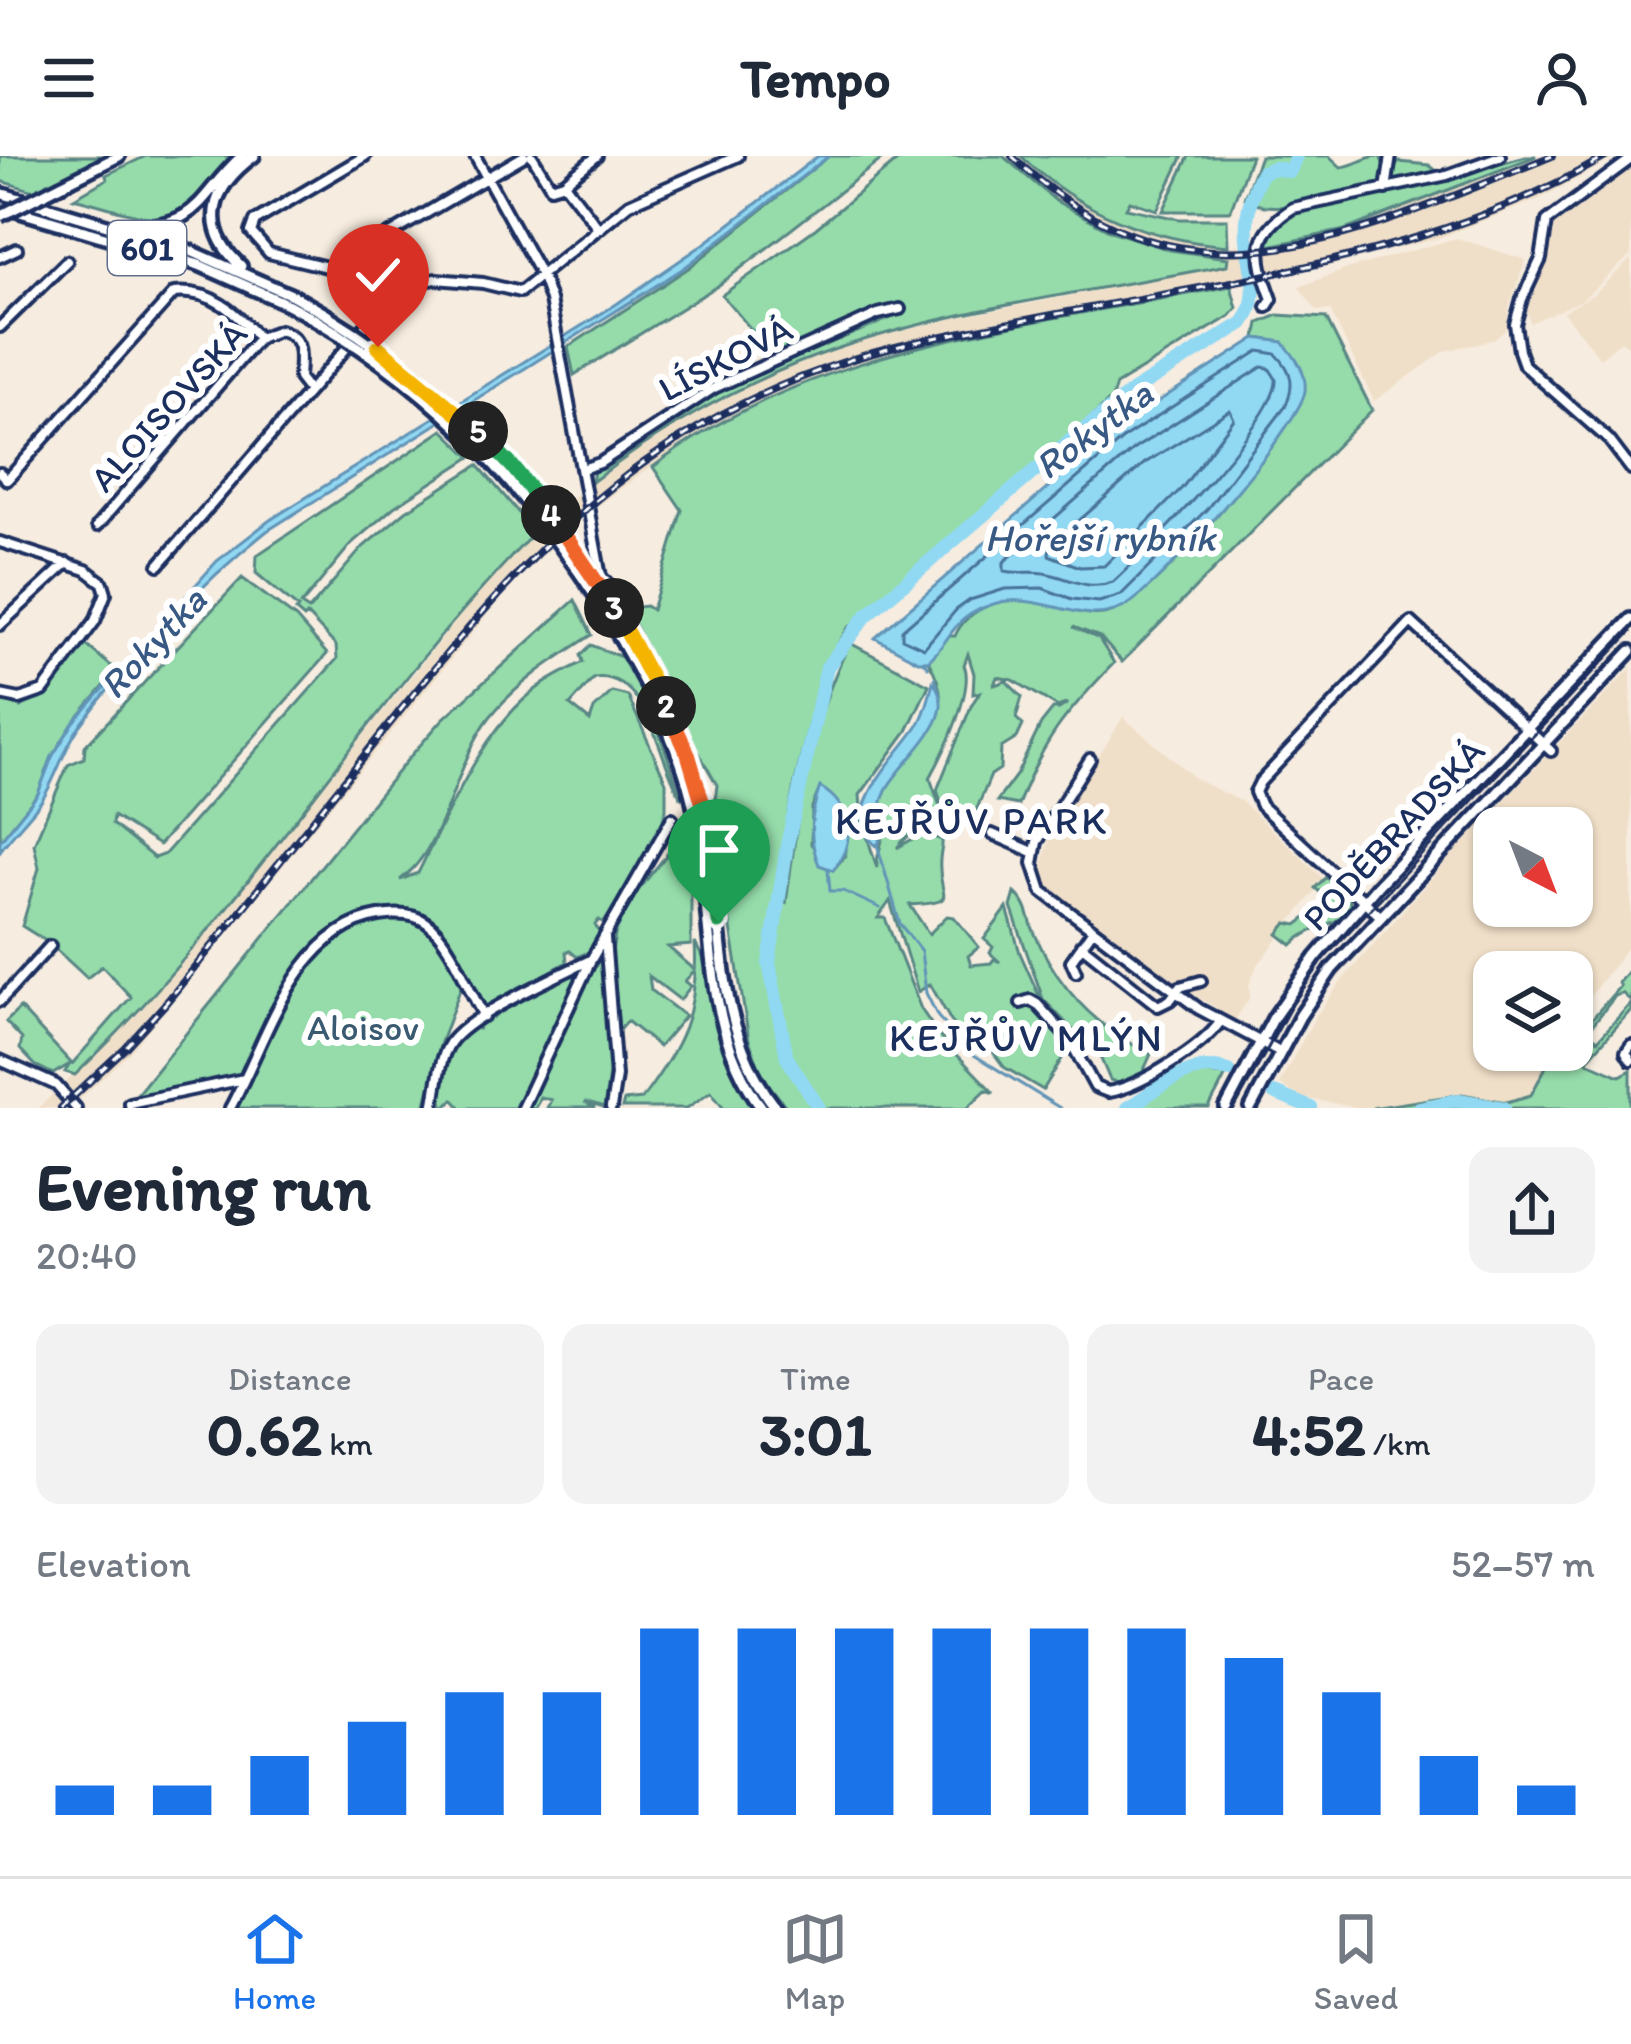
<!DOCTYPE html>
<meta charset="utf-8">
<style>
:root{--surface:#fff;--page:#f2f2f3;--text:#1f2937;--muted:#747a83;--line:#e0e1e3;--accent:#1a73e8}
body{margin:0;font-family:Itim,sans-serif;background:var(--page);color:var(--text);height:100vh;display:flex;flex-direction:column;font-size:45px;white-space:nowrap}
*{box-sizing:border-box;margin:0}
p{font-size:39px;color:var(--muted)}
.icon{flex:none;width:66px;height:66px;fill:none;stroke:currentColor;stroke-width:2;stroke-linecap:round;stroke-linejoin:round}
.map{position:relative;height:952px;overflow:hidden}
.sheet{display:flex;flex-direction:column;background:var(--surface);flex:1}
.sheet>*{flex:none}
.needle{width:78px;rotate:138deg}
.controls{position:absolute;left:1473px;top:651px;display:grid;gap:24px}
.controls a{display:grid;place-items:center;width:120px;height:120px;border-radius:24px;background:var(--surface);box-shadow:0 3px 9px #0004;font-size:60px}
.pin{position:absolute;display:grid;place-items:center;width:102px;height:102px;color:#fff;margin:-123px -51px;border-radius:50% 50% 50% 0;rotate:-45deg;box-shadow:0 0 12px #0007}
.pin .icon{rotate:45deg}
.km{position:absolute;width:60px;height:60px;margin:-30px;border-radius:50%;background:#222;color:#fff;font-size:33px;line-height:60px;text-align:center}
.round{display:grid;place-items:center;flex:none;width:126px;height:126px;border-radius:24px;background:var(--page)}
.summary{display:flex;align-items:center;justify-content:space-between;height:204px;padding:0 36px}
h1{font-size:66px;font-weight:700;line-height:90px}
.figures{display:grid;grid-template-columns:repeat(3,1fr);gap:18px;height:204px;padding:12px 36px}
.figures div{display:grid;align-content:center;border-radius:24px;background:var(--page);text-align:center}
.figures b{font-size:60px;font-weight:700}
.figures small{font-size:33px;font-weight:400}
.figures p{font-size:33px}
.chart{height:336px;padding:24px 36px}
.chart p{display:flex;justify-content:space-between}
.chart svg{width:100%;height:216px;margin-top:12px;stroke:var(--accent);stroke-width:6}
header{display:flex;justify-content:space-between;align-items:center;height:156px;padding:0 36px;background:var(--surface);font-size:54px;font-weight:700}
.dock{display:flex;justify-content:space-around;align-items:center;height:168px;border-top:3px solid var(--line);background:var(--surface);font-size:33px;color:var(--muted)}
.dock a{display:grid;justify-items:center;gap:6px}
.dock .current{color:var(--accent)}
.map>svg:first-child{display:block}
</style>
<header><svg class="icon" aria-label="menu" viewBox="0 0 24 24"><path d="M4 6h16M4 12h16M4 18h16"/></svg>Tempo<svg class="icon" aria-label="person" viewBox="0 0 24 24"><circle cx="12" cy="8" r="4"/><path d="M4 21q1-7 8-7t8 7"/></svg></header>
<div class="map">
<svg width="1631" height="952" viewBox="0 0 1631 952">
<rect width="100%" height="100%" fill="#f6ecdf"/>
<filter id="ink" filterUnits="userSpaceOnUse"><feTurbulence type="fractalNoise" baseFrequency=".00833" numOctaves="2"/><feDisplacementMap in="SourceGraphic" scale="24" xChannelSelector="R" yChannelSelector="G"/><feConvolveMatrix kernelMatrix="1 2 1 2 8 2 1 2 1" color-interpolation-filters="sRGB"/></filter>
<g filter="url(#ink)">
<!-- built -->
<path fill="#f0dfc8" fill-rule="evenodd" d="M1003 0H1021L1063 35 1116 64 1152 77 1228 90 1284 88 1345 74 1536 0H1618L1539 43 1433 84 1231 130 908 194 708 273 684 287 584 359 508 433 130 896 70 952H38L114 882 194 789 493 419 570 343 620 305 673 269 748 228 853 187 955 162 1227 109V102L1170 94 1111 75 1056 45Z
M1631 8V99L1582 144 1530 167 1527 155 1548 97 1551 66Z
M1457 82 1526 104 1510 147 1506 173 1495 183 1445 195 1374 245 1330 154 1317 155 1299 131 1347 113Z
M1631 103V192L1621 185 1600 202 1563 156 1594 138Z
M1631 512V786L1572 864V816H1494V894H1555L1531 939 1507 946 1462 938 1360 952 1302 942 1279 928 1315 861 1344 822 1459 691ZM1494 672H1572V750H1494Z
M1123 561 1197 624 1242 646 1324 723 1257 810 1249 828 1250 841 1235 864 1170 824 1067 749 1049 733 1041 713 1050 680Z"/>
<!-- green -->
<path fill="#95dcaa" stroke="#588684" stroke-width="3" fill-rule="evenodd" d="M0 0H104L34 35 0 25Z
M146 0H236C169 81 170 67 74 42L107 23 106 19Z
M829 0H886L719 129 574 219 568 191 690 111Z
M903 0H1003L1056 45 1111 75 1170 94 1228 102 1227 109C1090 136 927 155 798 207 723 237 656 277 592 326L595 310 707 238 901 158 884 154 776 203 722 139 815 73Z
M1021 0H1183L1157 54 1130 45 1126 52 1179 63H1227L1228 90C1150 84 1077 55 1021 0Z
M1189 0H1251L1230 55H1163Z
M1260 0H1329L1341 11C1357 9 1365 0 1380 0L1386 15 1391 18 1399 6 1429 9 1438 16 1286 51 1264 50 1244 42Z
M1526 0H1536L1345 74 1269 90 1270 73C1301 44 1348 46 1387 37 1434 27 1480 12 1526 0Z
M1231 130 1237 152 1230 160 1116 229 1112 242 1084 268 848 472 822 513 793 634 781 699 786 748C798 660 808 567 850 487L929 529 907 575 860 639 862 664 877 712C876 701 880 695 882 684 884 671 877 654 884 638 905 590 967 567 928 505L947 480H955C967 451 1008 438 1040 444 1061 448 1080 461 1103 458 1153 452 1283 283 1305 236L1283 186 1256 182 1259 167 1278 159 1326 162 1372 254 1122 506 1100 481 1073 471 1099 483 1114 507C1065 558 1044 582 1018 649L997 645 1017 618 1041 568 1053 553H1059L1068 547 1058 551 1013 524 997 521 994 529 1006 525 1022 541 1016 562 1023 569 1017 582 1001 592 1000 613 991 619 973 662 943 652 937 634 972 548 980 536 973 538 974 518 968 498 964 509C975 532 943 599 930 622L941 653 947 656 940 666 944 679C921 674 914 670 897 692L923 677 942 684C943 691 940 697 940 704 937 742 963 746 910 749L929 778 947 760 954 761 979 791 968 800 971 809 991 807 994 803 1000 806 990 797 993 791 984 783 1007 752 1020 797 1040 842 1031 850 1048 867 1055 863 1074 883 1043 934 1004 911 985 885 956 874 930 828 918 836 890 745 878 762H885L921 853 940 881 994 937 986 934 967 952H787L762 920 749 884 713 660 717 629 684 571 627 452 646 450 652 454 682 354 653 311C813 187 1038 168 1231 130ZM820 632 847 660 845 700 833 714 811 688 812 651Z
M443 274 471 301 394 351 352 387 301 449 309 454 363 391 406 355 478 309 535 376C368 545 247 755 75 919L65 916 70 908 53 918 35 909 20 893 22 883 6 866 20 852 72 908 131 841 102 810 87 822 49 787 22 770 39 712 34 688 68 609 84 602 85 590 242 422 296 462 327 498 159 689 113 660 112 668 154 702 165 698 337 503 336 490 307 459 304 462 296 455 298 452 256 417 257 399Z
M575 444 592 479C555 503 518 526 490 561 454 607 446 692 400 724L418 717C447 659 482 575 534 535 548 523 567 515 583 506L581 499 591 489 624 502 654 561 682 643C659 608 649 514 594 522L570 549 590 565 594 553 612 536 628 540 666 626V653L661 671 604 767 599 764 595 769 601 778 591 795 577 801 570 795 566 796 567 806 488 851 480 847 429 762 393 755 365 758 312 797 244 920 133 943 408 603 443 563Z
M85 488 117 515 74 566 52 601 38 638 0 685V543L20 551 48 538Z
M681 681 691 690V789L668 791 695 814 685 825 691 830 680 844 649 820 651 834 685 860 659 891 627 865 619 874 612 795 616 774 635 738Z
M1326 721 1349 740 1351 753C1335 772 1309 770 1292 789L1278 778 1287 767 1297 769 1309 760 1314 763 1329 744 1315 732Z
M1015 737C1029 749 1028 762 1035 778 1058 832 1098 873 1151 898L1143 916 1118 927 1110 924 1101 903 1043 843 1011 751Z
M407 761C438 772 448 801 462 828L440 889 425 952H235C265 895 297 793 360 767 374 762 391 762 407 761Z
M695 787C716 823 711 855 723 892 731 914 743 933 757 952H724L711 935 687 952H622L624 945 642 943C682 888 699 857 695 787Z
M597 803 604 805 610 911 604 952 584 946 595 952H547L551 944 540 941 535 952H529Z
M1631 811V845L1622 837 1615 840 1587 876 1598 884 1631 847V854L1586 905 1620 920 1631 914V952H1372L1462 938 1507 946 1531 939 1555 894 1572 893 1580 898 1572 886 1620 830 1618 827Z
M569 820H576L578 825 519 952H461L453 943 444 952C433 922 450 888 474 869L479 874 477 868Z
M1202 917 1226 919 1209 952H1134L1185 922Z"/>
<!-- water -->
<path fill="#91d8f3" stroke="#6294b7" stroke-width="3" d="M818 0H829L684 112 267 375C200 428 131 501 80 570 63 593 57 621 42 644 29 662 13 677 0 695V685L38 638 52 601 74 566 217 405 270 364 615 149 704 88Z
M1256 182 1283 186C1295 201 1307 215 1305 235 1300 270 1155 437 1122 452 1072 475 1032 421 971 458 952 469 945 491 928 505H918L875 482 1117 272Z
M933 526C963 562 902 603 886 634 876 653 884 672 878 691 833 658 900 598 917 571 925 559 930 539 933 526Z
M820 631C852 650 857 686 833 714L819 709C808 682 810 659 820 631Z"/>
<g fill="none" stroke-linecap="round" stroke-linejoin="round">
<!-- shore -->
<path stroke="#4a739a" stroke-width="3" d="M1259 195 1276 198C1293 215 1295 229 1285 251L1207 353 1121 439 1099 446 1072 443 1042 432 1005 433 970 444 956 454 924 492 902 482V474L1125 281Z
M1262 211 1269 212 1276 223C1279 260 1145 397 1113 426 1086 436 1070 421 1044 417 1031 415 1017 418 1004 415V406L1134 293Z
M1230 254 1234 263 1182 332 1104 410 1080 411 1049 399 1050 390 1145 307Z"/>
<!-- stream -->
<path stroke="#6294b7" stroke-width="3" d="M923 505 928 511
M935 522 939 536
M877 688 900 768 921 795 926 837 938 861 974 899 1060 952
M828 713 830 735H843L880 752"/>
<!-- river -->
<path stroke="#91d8f3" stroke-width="14" d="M1274 937 1311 952
M819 952 787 902 769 807 787 689 827 511 866 460 1072 283 1133 235 1243 167C1263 139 1249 114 1247 82 1245 58 1251 37 1262 16L1274 12 1290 15 1296 0
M1127 952C1157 934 1192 902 1229 915
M1419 952 1459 944 1504 952"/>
<defs>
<path id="minor" d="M365 0 255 65 251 76 269 97 331 112 370 132H387L436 123 483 127 520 136 629 48 738 0
M475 0 542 121 550 144 601 421 612 432
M532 0 551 31 564 27 599 73
M1631 3 1547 65 1541 103 1522 143 1515 168 1519 195 1524 209 1609 284 1631 313
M564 27 597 0
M1386 33 1391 0
M0 101 17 93
M332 112 524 0
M1267 151 1272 143C1256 101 1251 78 1293 52L1447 19 1500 0
M0 171 67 105
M582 313 600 307 714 232 878 158 900 153
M0 317 7 324 174 137C212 133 234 156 259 182
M97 370 259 182 280 174C305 182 300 200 299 222L309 235
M0 386 86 414 103 427 106 437 95 465 43 535 20 543 0 539
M159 409 381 152 387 132
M0 469 67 407
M1090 603 1037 686 1033 707 1042 735 1199 853 1280 896
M992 678 1033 696
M1380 760 1261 650 1255 636 1260 626 1411 466 1551 595
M605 782 616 920 611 952
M1081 789 1158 850 1170 844 1180 831 1201 825
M1076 816 1071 805 1092 775
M0 845 50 790
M1021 847 1030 844 1037 848 1069 883 1095 931 1108 936C1139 931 1202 892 1220 866
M1631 889 1626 896 1631 904
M0 904 56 929 76 952
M130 952 129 947 244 923
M230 952C266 887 294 774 379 760 398 757 417 757 432 771 455 794 467 832 484 860
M433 952C438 931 438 905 450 887 469 859 556 821 590 804
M522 952 591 804 672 662"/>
<path id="major" d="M61 29 119 0
M0 37 184 92 294 140
M0 50 199 109 289 149
M132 71C202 69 197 41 242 0
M241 110C199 72 210 32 254 0
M608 441C643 504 685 570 702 641 727 745 706 863 776 952
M600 447C634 508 674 571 691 640 717 743 695 863 762 952
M1226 952 1274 861 1316 801 1377 730 1631 463
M1251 952 1300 860 1332 813 1631 495"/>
</defs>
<!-- minor casing -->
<use href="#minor" stroke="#1b2f5e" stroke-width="16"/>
<!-- major casing -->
<use href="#major" stroke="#1b2f5e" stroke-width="18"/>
<!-- minor -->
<use href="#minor" stroke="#fff" stroke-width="8"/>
<!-- major -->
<use href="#major" stroke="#fff" stroke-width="9"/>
<!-- tram -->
<path stroke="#1b2f5e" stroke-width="3" d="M1235 952 1292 848 1326 800 1631 476"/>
<defs>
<path id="rail" d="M1012 0C1187 170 1362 76 1552 0
M61 952 125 892 165 848C236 762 305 674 375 586 518 407 630 274 856 202 908 186 962 176 1016 166 1215 126 1429 105 1607 0"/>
</defs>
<!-- rail casing -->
<use href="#rail" stroke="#1b2f5e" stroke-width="8"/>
<!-- rail -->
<use href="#rail" stroke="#fff" stroke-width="3" stroke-dasharray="9" stroke-linecap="butt"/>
<defs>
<path id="major-bridge" d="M0 60 61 29
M294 140C425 212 529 313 608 441
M289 149C426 223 515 318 600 447"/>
</defs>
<!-- major-bridge casing -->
<use href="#major-bridge" stroke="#1b2f5e" stroke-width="18" stroke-linecap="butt"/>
<!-- major-bridge -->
<use href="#major-bridge" stroke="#fff" stroke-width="9"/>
</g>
</g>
<g fill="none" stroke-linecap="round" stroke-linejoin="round" filter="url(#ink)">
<defs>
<path id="split-1" d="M705 655 719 766"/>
<path id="split-2" d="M666 550 688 598 705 655"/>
<path id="split-3" d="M614 452 666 550"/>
<path id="split-4" d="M551 359 614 452"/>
<path id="split-5" d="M478 275 512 310 551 359"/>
<path id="split-6" d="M378 191 478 275"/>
</defs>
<!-- split-1 casing -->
<use href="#split-1" stroke="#fff" stroke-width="24"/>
<!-- split-2 casing -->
<use href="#split-2" stroke="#fff" stroke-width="24"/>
<!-- split-3 casing -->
<use href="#split-3" stroke="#fff" stroke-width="24"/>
<!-- split-4 casing -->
<use href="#split-4" stroke="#fff" stroke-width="24"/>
<!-- split-5 casing -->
<use href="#split-5" stroke="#fff" stroke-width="24"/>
<!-- split-6 casing -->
<use href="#split-6" stroke="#fff" stroke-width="24"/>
<!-- split-1 -->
<use href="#split-1" stroke="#22a559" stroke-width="15"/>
<!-- split-2 -->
<use href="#split-2" stroke="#f0652b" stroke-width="15"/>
<!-- split-3 -->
<use href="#split-3" stroke="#f5b400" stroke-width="15"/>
<!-- split-4 -->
<use href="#split-4" stroke="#f0652b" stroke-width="15"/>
<!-- split-5 -->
<use href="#split-5" stroke="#22a559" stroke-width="15"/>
<!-- split-6 -->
<use href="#split-6" stroke="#f5b400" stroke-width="15"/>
</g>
<g text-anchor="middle" stroke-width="12" stroke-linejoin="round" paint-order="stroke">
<!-- shield labels -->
<rect fill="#fff" stroke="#5f6d8e" stroke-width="3" x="108" y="65" width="78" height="54" rx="9"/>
<g font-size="33" font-weight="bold" fill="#1b2f5e">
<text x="147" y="104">601</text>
</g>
<!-- street labels -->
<g font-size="36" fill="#1b2f5e" stroke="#fff">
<text transform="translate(725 202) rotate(-27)" y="13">LÍSKOVÁ</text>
<text transform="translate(168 250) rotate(-48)" y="13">ALOISOVSKÁ</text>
<text transform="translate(1393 678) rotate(-47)" y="13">PODĚBRADSKÁ</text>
</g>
<!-- park labels -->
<g font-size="36" fill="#3a5a71" stroke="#fff">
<text x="363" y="884">Aloisov</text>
</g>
<!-- water labels -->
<g font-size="39" font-style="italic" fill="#385983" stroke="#fff">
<text transform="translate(1093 273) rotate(-37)" y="14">Rokytka</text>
<text x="1100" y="395">Hořejší rybník</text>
<text transform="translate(152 486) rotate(-47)" y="14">Rokytka</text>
</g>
<!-- neighbourhood labels -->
<g font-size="39" letter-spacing="3" fill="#1b2f5e" stroke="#fff">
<text x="972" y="678">KEJŘŮV PARK</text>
<text x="1027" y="895">KEJŘŮV MLÝN</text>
</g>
</g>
</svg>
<div class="controls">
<a><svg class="needle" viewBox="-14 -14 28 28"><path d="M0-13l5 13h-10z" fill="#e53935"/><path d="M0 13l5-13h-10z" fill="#747a83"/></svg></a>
<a><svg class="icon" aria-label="layers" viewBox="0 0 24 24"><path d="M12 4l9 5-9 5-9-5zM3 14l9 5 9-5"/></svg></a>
</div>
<div class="pin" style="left:719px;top:766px;background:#1e9e55"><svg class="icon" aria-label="arrive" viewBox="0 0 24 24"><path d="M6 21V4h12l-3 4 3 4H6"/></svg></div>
<div class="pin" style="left:378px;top:191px;background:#d93025"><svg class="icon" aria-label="check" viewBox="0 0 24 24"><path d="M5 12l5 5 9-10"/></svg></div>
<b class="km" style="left:666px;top:550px">2</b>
<b class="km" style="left:614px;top:452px">3</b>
<b class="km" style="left:551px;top:359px">4</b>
<b class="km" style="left:478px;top:275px">5</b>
</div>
<section class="sheet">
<div class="summary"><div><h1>Evening run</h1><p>20:40</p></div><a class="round"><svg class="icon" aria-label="share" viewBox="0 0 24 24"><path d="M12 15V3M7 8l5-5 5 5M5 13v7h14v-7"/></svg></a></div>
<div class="figures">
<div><p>Distance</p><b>0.62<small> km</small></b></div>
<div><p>Time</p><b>3:01</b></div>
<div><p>Pace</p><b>4:52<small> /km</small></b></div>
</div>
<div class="chart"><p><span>Elevation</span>52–57 m</p>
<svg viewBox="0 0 160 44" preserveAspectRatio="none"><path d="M5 44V38M15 44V38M25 44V32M35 44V25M45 44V19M55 44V19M65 44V6M75 44V6M85 44V6M95 44V6M105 44V6M115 44V6M125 44V12M135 44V19M145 44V32M155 44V38"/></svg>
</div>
</section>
<nav class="dock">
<a class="current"><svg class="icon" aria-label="home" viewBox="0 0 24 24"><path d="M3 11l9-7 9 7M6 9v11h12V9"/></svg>Home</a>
<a><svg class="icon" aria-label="map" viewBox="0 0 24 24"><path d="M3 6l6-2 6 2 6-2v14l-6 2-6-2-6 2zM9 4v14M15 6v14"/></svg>Map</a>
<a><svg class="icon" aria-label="saved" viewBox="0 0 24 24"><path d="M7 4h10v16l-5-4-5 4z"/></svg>Saved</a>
</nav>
